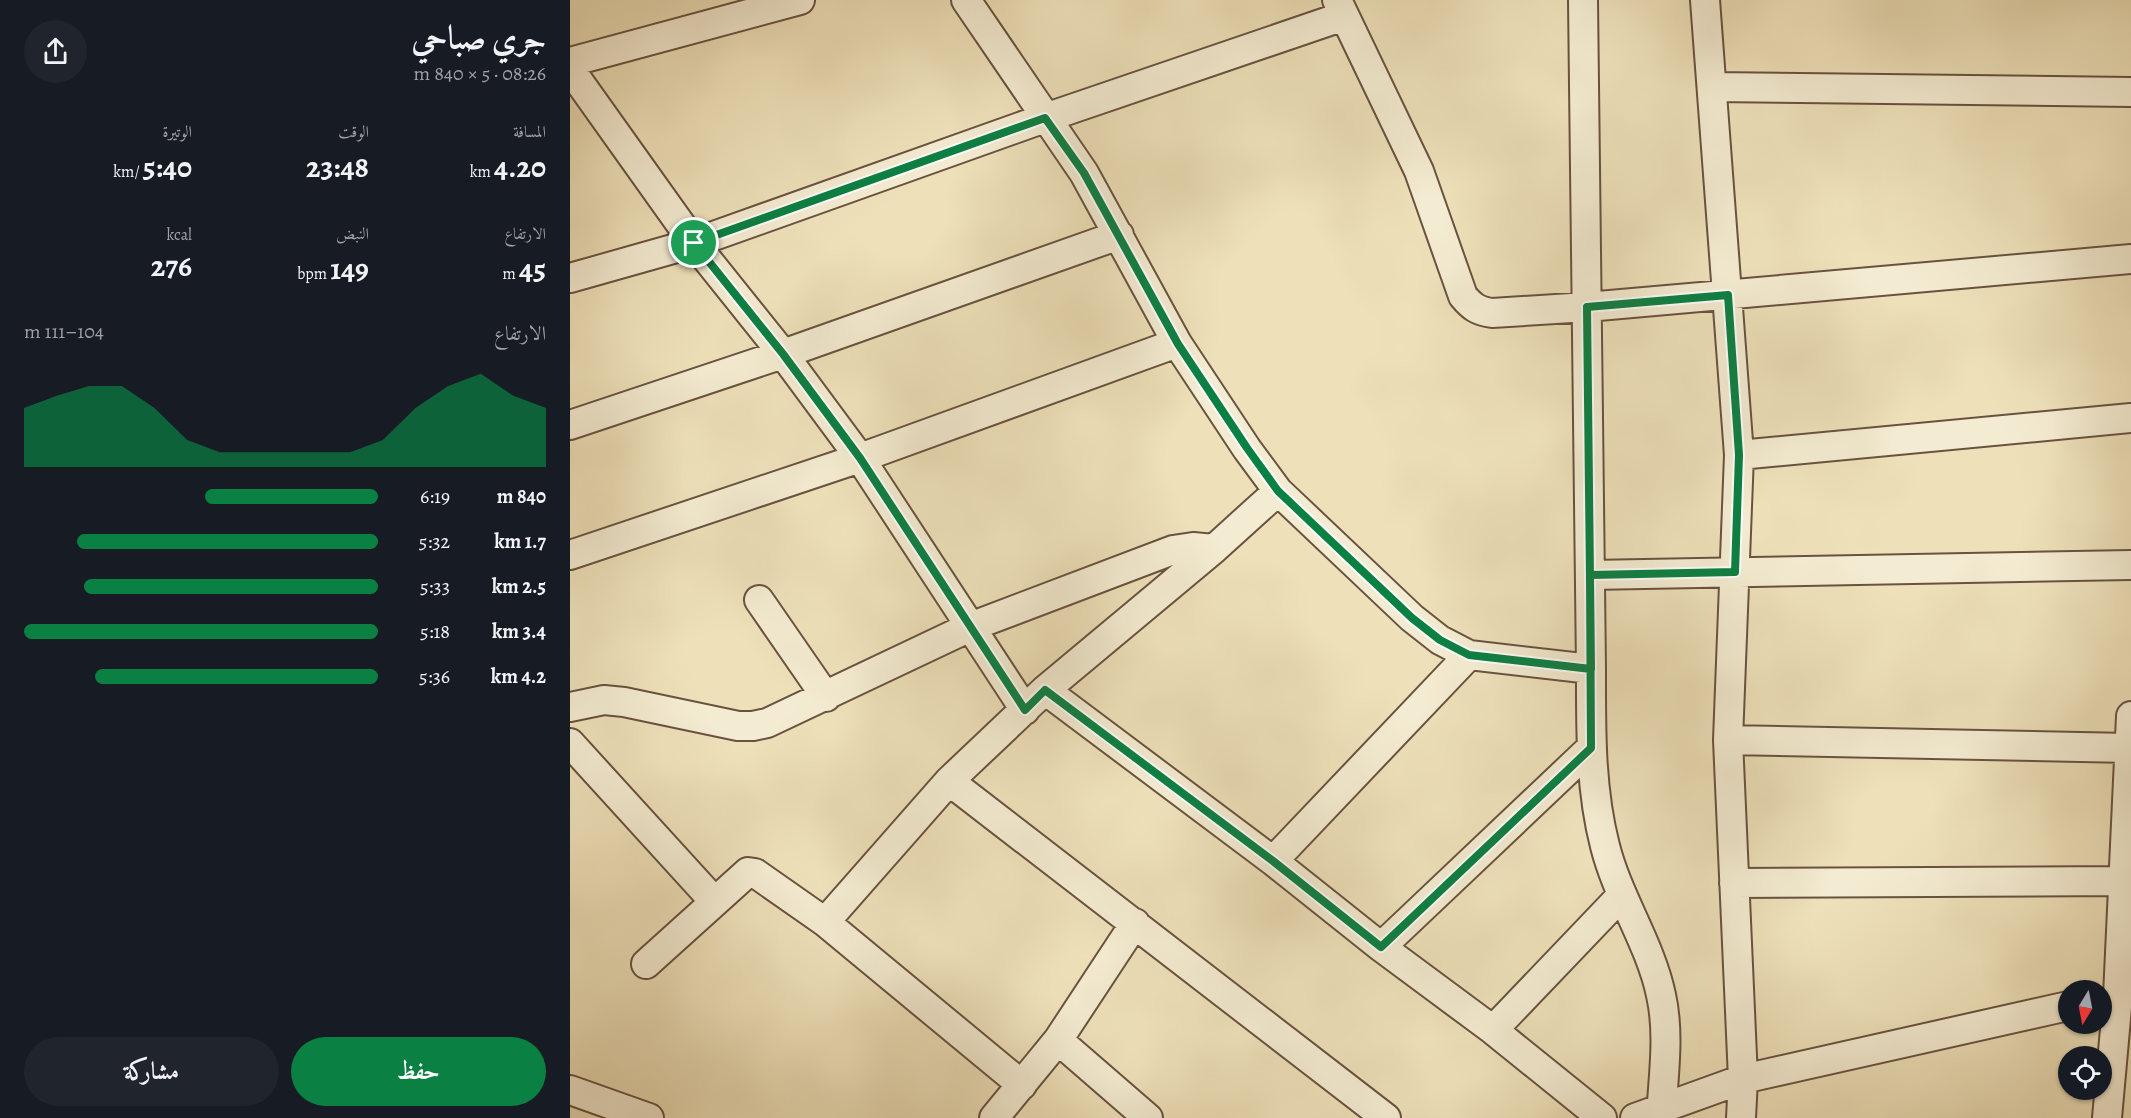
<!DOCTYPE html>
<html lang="ar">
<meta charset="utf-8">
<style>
:root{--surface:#171b24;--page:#20242c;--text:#f1f3f6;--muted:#9ea1a6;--accent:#0b8043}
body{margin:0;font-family:Alegreya,Amiri,serif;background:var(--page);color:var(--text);direction:rtl;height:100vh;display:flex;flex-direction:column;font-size:22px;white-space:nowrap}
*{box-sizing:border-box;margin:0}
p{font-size:20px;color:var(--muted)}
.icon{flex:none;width:33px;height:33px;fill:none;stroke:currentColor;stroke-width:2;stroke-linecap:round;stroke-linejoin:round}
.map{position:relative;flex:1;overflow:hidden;direction:ltr}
.details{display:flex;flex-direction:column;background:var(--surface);width:570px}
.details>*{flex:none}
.needle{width:39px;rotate:190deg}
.buttons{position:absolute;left:1488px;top:980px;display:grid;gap:12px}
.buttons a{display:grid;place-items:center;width:54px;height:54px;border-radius:50%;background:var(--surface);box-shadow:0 2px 4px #0004;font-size:30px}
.pin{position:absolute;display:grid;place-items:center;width:51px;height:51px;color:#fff;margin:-26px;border:3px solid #fff;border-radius:50%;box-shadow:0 2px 6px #0007}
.round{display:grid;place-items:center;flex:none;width:63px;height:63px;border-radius:32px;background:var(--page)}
.head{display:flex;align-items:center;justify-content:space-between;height:102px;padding:0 24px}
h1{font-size:33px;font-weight:700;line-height:45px}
.metrics{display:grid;grid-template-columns:repeat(3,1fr);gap:9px;height:102px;padding:6px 24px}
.metrics div{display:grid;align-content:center}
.metrics b{font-size:30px;font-weight:700}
.metrics small{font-size:16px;font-weight:400}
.metrics p{font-size:16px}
.chart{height:168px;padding:12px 24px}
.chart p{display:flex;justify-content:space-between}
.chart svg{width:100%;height:108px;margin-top:6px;fill:var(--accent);opacity:.7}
.primary-button{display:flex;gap:12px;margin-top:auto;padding:12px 24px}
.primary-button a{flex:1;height:69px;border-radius:36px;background:var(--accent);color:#fff;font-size:24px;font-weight:700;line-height:69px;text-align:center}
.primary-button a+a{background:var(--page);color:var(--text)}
ul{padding:0 24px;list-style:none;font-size:20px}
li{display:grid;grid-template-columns:96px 72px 1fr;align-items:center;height:45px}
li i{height:15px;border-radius:8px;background:var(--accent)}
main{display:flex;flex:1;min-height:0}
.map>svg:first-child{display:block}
</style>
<main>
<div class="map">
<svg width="1561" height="1118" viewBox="0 0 1561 1118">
<rect width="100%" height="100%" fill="#eee1ba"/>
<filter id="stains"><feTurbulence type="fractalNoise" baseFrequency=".00333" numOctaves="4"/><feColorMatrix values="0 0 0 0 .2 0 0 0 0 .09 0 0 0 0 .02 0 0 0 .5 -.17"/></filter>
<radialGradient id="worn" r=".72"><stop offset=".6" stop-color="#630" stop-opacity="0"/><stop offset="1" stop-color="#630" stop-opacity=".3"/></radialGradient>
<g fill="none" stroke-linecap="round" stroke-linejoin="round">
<defs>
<path id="minor" d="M396 0 514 173 607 343 677 449 708 491 842 618 870 640 899 655 1021 669
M767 0 849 171 893 296C902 307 908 311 922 313L1017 307 1561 259
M1013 0 1021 669C1021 729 1020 788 1035 846 1048 898 1080 943 1091 995 1100 1035 1093 1078 1091 1118
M1135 0 1169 455 1158 740 1173 1079 1171 1118
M0 62 230 0
M0 69 124 243 213 354 290 458 455 710
M1142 87 1561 92
M0 278 124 243 475 118 774 16
M0 425 213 354 549 235
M1169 455 1561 418
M0 555 290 458 607 343
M1020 575 1561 565
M189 600 256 697
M475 690 703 861 811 947 923 1030 1032 1118
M0 707 34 700 54 702 168 726H183L197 723 400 627 603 550 623 547 644 549
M1158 740 1559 748
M0 743 144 901
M379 781 816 1118
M703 861 899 655
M1164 883 1553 881
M255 922 379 781 475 690 644 549 708 491
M811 947 1021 748
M76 964 178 872 185 873 255 922 452 1085
M923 1030 1052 895
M488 1040 578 1118
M0 1090 79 1118
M424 1118 488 1040 565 923
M1065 1118 1173 1079 1498 1006
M1537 1118 1548 996 1561 716"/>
</defs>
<!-- minor casing -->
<use href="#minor" stroke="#695240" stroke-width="32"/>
<!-- minor -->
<use href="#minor" stroke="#f4ecd2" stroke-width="28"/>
</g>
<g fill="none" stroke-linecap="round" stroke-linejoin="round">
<defs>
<path id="route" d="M124 243 213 354 290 458 455 710 475 690 703 861 811 947 1021 748 1020 575 1165 572 1169 455 1158 295 1017 307C1019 428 1020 549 1021 669L899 655 870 640 842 618 708 491 677 448 608 344 514 173 475 118 124 243"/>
</defs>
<!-- route casing -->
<use href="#route" stroke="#fff" stroke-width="12"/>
<!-- route -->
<use href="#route" stroke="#0b8043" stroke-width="8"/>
</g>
<rect width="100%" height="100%" filter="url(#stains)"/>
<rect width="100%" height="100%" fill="url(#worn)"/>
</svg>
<div class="buttons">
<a><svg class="needle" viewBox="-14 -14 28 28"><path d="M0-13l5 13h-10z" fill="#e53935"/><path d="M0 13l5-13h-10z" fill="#9ea1a6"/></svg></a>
<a><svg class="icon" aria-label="locate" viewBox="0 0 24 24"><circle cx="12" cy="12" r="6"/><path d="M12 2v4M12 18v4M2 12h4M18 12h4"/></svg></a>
</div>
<div class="pin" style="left:124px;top:243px;background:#1e9e55"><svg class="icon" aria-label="arrive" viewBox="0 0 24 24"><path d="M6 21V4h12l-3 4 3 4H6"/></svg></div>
</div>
<section class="details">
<div class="head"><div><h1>جري صباحي</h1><p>08:26 · 5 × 840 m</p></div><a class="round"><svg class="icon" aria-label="share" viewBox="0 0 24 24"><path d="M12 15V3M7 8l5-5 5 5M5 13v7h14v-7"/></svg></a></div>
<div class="metrics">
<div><p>المسافة</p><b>4.20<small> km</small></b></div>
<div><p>الوقت</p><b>23:48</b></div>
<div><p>الوتيرة</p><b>5:40<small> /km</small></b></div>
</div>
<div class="metrics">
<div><p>الارتفاع</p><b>45<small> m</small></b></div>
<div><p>النبض</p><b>149<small> bpm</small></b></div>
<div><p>kcal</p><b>276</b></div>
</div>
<div class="chart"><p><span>الارتفاع</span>104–111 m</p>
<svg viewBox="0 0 160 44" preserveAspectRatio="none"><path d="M0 44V20L10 15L20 11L30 11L40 20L50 33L60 38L70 38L80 38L90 38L100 38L110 33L120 20L130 11L140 6L150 15L160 20V44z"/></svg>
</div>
<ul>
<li><b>840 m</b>6:19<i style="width:49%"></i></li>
<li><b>1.7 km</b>5:32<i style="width:85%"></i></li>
<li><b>2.5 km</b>5:33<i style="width:83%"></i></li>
<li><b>3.4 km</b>5:18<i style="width:100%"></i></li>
<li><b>4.2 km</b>5:36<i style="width:80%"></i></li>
</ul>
<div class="primary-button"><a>حفظ</a><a>مشاركة</a></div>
</section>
</main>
